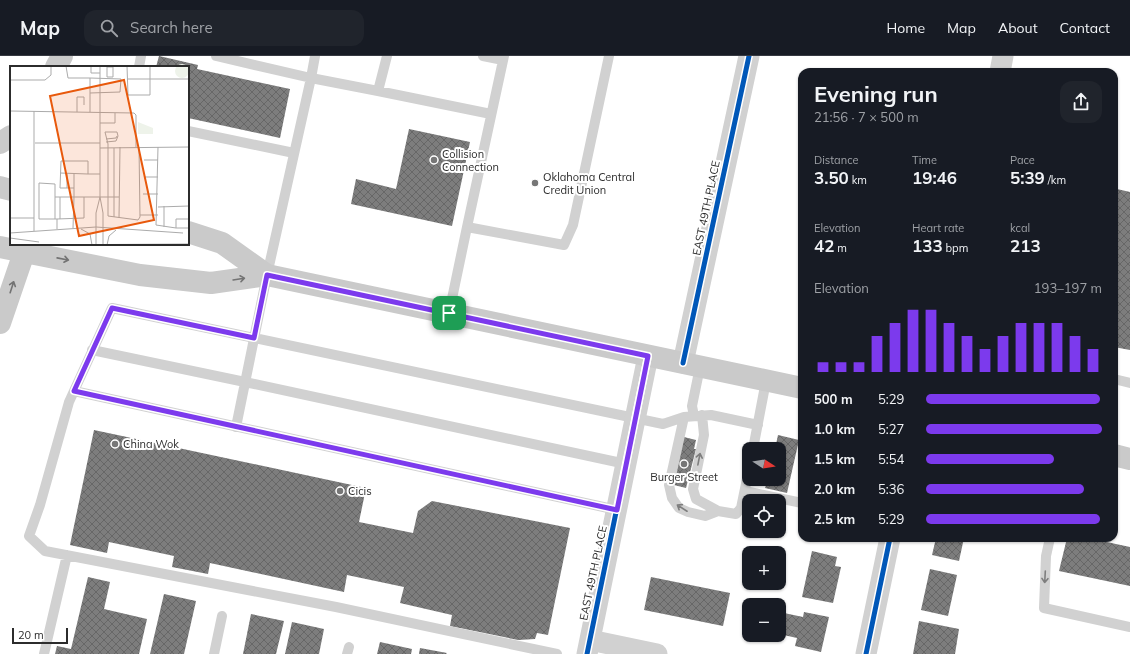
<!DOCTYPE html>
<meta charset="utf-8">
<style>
:root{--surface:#171b24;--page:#20242c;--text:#f1f3f6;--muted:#9ea1a6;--line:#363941;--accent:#7c3aed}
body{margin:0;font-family:Mulish,sans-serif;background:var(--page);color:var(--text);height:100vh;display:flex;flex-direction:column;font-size:15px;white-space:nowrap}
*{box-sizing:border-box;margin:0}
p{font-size:13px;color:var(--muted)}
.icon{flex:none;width:22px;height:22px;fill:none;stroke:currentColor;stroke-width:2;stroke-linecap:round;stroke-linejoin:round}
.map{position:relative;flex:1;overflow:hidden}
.side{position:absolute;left:798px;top:12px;width:320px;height:474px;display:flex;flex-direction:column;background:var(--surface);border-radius:12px;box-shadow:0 1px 3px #0004}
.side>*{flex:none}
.needle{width:26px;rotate:102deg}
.tools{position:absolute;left:742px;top:386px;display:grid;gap:8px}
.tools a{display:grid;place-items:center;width:44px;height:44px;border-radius:8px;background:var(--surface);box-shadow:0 1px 3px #0004;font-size:20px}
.scale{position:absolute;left:12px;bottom:10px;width:56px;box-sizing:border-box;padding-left:4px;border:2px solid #2c2c2c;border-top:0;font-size:11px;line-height:14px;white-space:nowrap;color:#2c2c2c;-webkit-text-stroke:3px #fff;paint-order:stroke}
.pin{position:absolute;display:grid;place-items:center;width:34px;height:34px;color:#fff;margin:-17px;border-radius:8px;box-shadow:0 2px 6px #0006}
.round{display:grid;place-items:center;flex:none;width:42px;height:42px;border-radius:12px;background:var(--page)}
.head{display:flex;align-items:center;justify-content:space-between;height:68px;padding:0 16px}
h1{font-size:22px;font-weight:700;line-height:30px}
.figures{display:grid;grid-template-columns:repeat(3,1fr);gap:6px;height:68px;padding:4px 16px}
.figures div{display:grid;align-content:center}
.figures b{font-size:17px;font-weight:700}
.figures small{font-size:11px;font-weight:400}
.figures p{font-size:11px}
.chart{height:112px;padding:8px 16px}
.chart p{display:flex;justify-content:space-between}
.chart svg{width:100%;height:72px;margin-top:4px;stroke:var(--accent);stroke-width:6}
ul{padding:0 16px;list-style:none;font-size:13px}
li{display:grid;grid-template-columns:64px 48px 1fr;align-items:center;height:30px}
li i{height:10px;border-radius:5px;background:var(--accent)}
header{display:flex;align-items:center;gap:24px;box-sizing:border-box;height:56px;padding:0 20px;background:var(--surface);border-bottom:1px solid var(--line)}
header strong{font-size:19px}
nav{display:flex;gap:22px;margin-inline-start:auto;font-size:14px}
.search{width:280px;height:36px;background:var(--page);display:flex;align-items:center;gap:10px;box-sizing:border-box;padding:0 14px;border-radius:12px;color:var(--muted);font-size:15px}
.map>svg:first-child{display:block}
</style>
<header>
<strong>Map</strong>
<div class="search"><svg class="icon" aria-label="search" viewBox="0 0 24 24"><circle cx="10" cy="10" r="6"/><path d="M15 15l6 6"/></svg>Search here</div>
<nav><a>Home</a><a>Map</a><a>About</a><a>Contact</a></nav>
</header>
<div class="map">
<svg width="1130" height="598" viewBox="0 0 1130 598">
<defs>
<pattern id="building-cross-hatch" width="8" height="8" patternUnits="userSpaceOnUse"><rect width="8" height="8" fill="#7d7d7d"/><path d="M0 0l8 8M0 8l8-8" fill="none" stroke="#676767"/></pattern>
</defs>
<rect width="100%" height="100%" fill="#fff"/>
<!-- building -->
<path fill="url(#building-cross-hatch)" d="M159 0 198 9 197 13 290 33 280 82 188 62V11H156Z
M409 73 470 86 452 170 351 148 356 123 396 133Z
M1117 133 1130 136V294L1114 291V149Z
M94 374 366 432 359 466 413 477 418 455 432 445 570 472 548 579 537 577 535 583 518 584 450 570 452 559 400 547 404 531 347 519 344 536 210 507 208 518 172 511 174 500 109 486 107 497 70 489Z
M778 379 799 384 787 437 765 432 768 423H779V393H775Z
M684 381 696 384 694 393H696L686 432 674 429 676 422H673Z
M936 482H964L959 505 932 499Z
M1067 482H1088L1130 491V530L1059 515Z
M812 495 837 501 835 510 841 511 833 547 802 541Z
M930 513 957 519 948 560 921 554Z
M88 521 110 526 104 553 147 563 139 598H55L57 590 71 593Z
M651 521 730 537 723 570 644 554Z
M164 538 196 545 184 598H150Z
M804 556 829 561 821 596 795 590 797 582 779 578 784 557 803 561Z
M251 558 284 565 276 598H243Z
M919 565 959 573 955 598H913Z
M292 566 324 573 319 598H285Z
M380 586 412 593 411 598H377Z
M420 592 447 597 446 598H419Z"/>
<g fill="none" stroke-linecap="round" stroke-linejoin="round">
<!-- lane -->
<path stroke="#d1d1d1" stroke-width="10" d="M216 0 311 22 267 219 236 371
M315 0 311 22 378 35 387 0
M483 0 503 4
M139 11 141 0
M378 35 491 58
M188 75 294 97
M467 171 504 0
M449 257 467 171 564 189 573 169 609 0
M92 294 245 326 626 408
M1114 323 1130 327
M74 335 617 454
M702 359 704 379 693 433 696 443 718 455 736 458 741 452 749 413
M694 360 692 350 700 311
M684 361 669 429 672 442 679 452 688 456 705 460 718 455
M753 393 766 325
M745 435 802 447
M1050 482 1046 500 1044 552 1130 571
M44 598 67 499
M214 598 222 560
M347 598 349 591
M557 598 336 551 45 495 29 480 40 449 69 346 112 252 663 368 684 361 711 359 758 369"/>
<!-- street -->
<path stroke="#d1d1d1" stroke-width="21" d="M1000 16 1003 0
M683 307 749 0
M590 584 657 598
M587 598 648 300
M866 598 890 482"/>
<!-- secondary -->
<path stroke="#cacaca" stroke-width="22" d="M56 11 62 0
M0 87 11 80
M0 131 11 134
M188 176 222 187 267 219
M0 191 140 219 211 227 267 219 802 332
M0 267 27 188
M1114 399 1130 403"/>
<defs>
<path id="cycleway" d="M683 307 749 0
M587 598 648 300
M866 598 890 482"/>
</defs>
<!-- cycleway casing -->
<use href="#cycleway" stroke="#fff" stroke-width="8"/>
<!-- cycleway -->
<use href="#cycleway" stroke="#0057b8" stroke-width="5"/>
</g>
<!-- one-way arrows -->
<defs><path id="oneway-shaft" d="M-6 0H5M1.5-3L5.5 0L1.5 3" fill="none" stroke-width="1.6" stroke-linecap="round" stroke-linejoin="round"/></defs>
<g stroke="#737373">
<use href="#oneway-shaft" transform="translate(63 203) rotate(11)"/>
<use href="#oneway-shaft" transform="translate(239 223) rotate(-9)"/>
<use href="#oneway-shaft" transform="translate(12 231) rotate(-72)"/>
</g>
<g stroke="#7e7e7e">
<use href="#oneway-shaft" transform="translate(699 403) rotate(-79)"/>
<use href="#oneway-shaft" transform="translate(682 452) rotate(-147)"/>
<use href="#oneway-shaft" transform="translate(1045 521) rotate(93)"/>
</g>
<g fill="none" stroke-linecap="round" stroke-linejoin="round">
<defs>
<path id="route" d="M267 219 648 300 617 454 74 335 112 252 254 282Z"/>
</defs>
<!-- route casing -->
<use href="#route" stroke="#fff" stroke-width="8"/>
<!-- route -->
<use href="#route" stroke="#7c3aed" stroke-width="5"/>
</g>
<!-- markers -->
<g fill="#767676" stroke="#fff" stroke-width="1.5">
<circle cx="434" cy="104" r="4"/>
<circle cx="535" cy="127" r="4"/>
<circle cx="115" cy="388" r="4"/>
<circle cx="684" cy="408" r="4"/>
<circle cx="340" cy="435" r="4"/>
</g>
<g text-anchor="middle" stroke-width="4" stroke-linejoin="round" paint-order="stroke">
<!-- poi labels -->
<g font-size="11" fill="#2c2c2c" stroke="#fff" text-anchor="start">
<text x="442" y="102">Collision<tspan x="442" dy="13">Connection</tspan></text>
<text x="543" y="125">Oklahoma Central<tspan x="543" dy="13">Credit Union</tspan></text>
<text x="123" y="392">China Wok</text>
<text x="684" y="425" text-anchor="middle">Burger Street</text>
<text x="348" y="439">Cicis</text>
</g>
<!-- street labels -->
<g font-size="11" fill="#2c2c2c" stroke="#fff">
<text transform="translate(706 152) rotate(-78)" y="4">EAST 49TH PLACE</text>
<text transform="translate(593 517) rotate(-78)" y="4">EAST 49TH PLACE</text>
</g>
</g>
<!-- overview -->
<g transform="translate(10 10)">
<rect width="179" height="179" fill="#fff"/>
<path d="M165 5a7 7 0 1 1 14 0a7 7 0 1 1-14 0Z" fill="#eef3ea"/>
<path d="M128 56 143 62V68H128Z" fill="#eef3ea"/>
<path fill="none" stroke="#ababab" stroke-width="1" d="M56 0 58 12H80L111 13 110 26 80 27V12M81 0V7H90M90 0V131L93 147V179M97 0V11H103V1H97M117 0 118 29H140V13M140 0V13M118 13H179M0 14H35L41 9V0M80 27V46M0 45 124 47 126 49V81M67 46V31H74V39M90 57H105V47M95 66 98 78V150L128 154 130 151 129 81M95 66H107L108 70 106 75 96 76M96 73 106 72 107 70M25 77H90M148 81 146 159 166 162V153H179M90 82 179 81M134 94H148M50 107 78 108M57 107V122M64 108V122M134 111H148M133 128H148M45 131V153M148 141 179 140M130 149H148M104 151V82M0 152H24M109 152 110 81M47 153H29V117L45 118V131H50M50 153V131H64V122H50L51 95H78V108H90M154 161V140M63 162 64 131H109M166 162H179M47 163V153L74 152V131M71 163 80 168 82 179M24 165V45M0 167 86 161 173 167M0 172 29 176M14 179 179 178M86 179V147L90 131M97 179 99 170 106 164"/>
<path fill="#e8590c" fill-opacity="0.15" stroke="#e8590c" stroke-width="2" d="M114 14 144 154 69 170 40 30Z"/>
<rect width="179" height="179" fill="none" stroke="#2c2c2c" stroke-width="2"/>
</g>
</svg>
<div class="tools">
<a><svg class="needle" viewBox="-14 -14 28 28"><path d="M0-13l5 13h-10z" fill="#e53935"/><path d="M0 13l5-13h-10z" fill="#9ea1a6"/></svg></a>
<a><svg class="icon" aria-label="locate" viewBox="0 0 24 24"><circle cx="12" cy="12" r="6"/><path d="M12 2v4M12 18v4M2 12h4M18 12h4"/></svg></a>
<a>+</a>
<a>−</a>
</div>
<div class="scale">20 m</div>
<div class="pin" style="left:449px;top:257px;background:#1e9e55"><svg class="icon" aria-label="arrive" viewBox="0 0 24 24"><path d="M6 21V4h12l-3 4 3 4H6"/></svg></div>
<section class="side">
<div class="head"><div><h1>Evening run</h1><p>21:56 · 7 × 500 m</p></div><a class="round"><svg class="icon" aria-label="share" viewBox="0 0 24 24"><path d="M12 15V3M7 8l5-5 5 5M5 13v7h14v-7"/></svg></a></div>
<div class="figures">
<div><p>Distance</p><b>3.50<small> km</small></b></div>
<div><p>Time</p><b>19:46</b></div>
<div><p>Pace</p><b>5:39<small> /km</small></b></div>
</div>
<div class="figures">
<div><p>Elevation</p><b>42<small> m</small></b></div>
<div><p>Heart rate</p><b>133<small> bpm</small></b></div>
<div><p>kcal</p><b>213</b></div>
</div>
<div class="chart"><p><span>Elevation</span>193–197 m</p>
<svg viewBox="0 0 160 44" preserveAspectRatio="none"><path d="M5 44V38M15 44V38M25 44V38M35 44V22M45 44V14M55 44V6M65 44V6M75 44V14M85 44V22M95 44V30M105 44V22M115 44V14M125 44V14M135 44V14M145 44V22M155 44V30"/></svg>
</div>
<ul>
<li><b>500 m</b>5:29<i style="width:99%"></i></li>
<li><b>1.0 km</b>5:27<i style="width:100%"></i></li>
<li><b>1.5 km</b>5:54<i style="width:73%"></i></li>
<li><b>2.0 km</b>5:36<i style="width:90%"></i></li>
<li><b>2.5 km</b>5:29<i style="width:99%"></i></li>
</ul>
</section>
</div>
